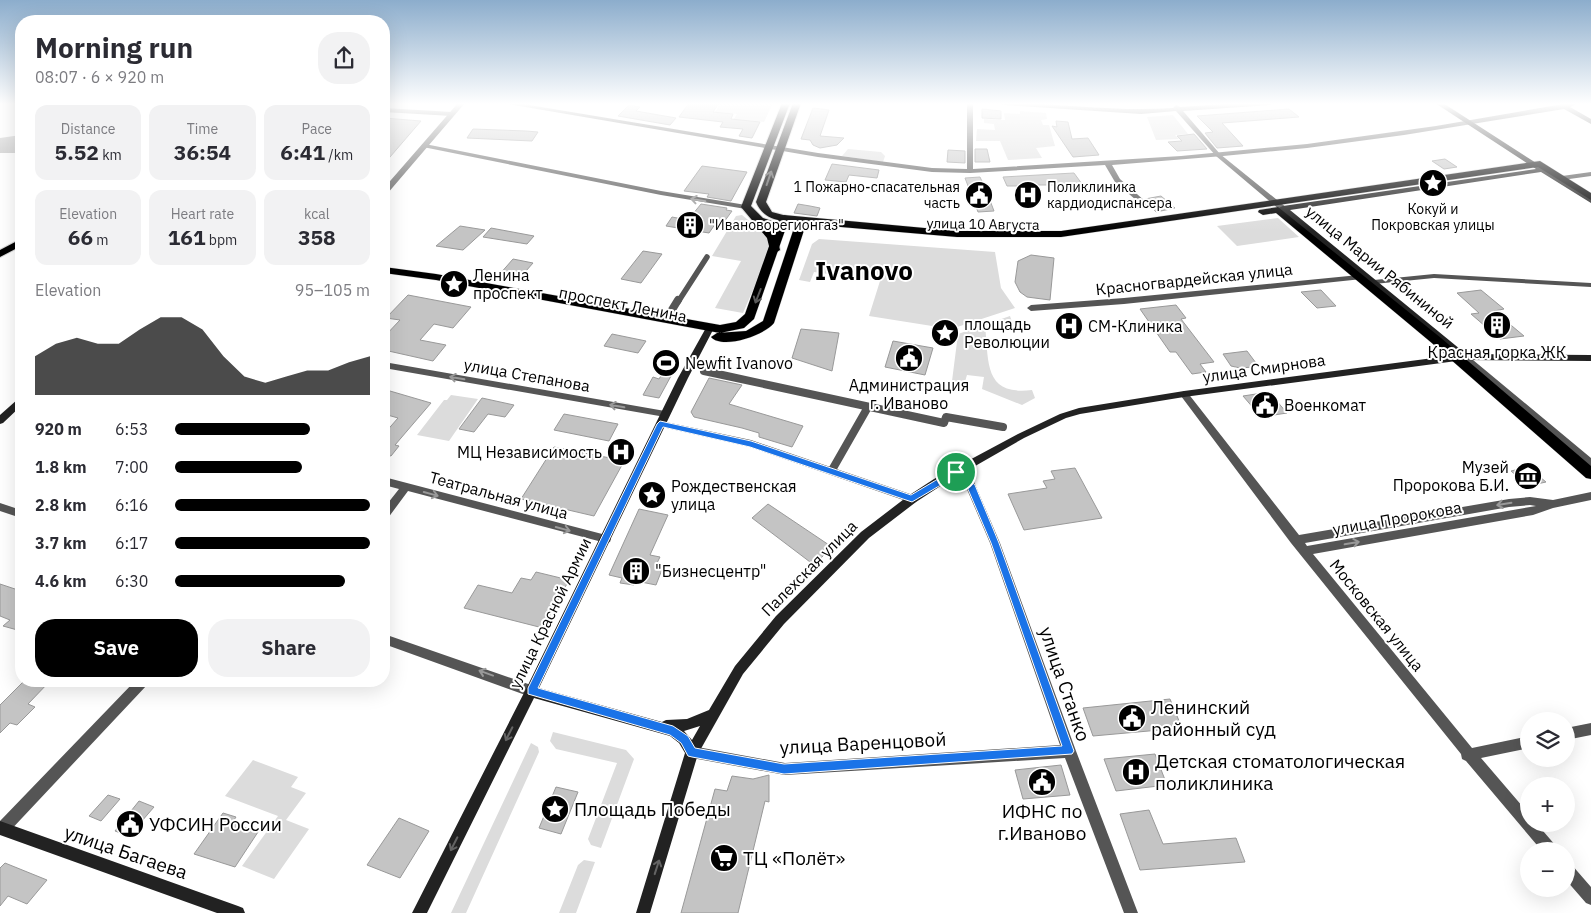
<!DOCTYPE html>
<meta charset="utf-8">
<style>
:root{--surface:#fff;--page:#f2f2f3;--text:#2b2b33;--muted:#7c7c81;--accent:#000}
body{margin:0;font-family:"IBM Plex Sans",sans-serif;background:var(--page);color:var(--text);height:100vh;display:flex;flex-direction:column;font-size:19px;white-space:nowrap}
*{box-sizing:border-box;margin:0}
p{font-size:16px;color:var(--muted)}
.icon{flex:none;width:28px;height:28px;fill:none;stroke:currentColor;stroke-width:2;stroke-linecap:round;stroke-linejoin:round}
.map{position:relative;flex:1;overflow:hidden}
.sheet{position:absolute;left:15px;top:15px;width:375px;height:672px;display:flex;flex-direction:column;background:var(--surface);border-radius:20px;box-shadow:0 5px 20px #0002}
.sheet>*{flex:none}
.tools{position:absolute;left:1520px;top:712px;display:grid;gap:10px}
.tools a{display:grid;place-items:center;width:55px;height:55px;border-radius:50%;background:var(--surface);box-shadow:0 5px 20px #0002;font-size:25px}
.pin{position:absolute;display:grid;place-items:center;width:42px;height:42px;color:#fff;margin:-21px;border:2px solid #fff;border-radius:50%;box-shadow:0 1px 5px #0007}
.round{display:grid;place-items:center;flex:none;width:52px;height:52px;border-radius:20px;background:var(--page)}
.summary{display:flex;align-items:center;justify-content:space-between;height:85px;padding:0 20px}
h1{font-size:28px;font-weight:800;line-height:38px}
.figures{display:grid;grid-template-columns:repeat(3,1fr);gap:8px;height:85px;padding:5px 20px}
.figures div{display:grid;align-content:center;border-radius:12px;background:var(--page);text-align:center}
.figures b{font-size:21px;font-weight:800}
.figures small{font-size:14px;font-weight:400}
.figures p{font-size:14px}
.chart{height:140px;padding:10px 20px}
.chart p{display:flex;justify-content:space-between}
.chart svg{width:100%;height:90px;margin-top:5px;fill:var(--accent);opacity:.7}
.cta{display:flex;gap:10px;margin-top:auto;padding:10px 20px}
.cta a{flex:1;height:58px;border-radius:20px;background:var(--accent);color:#fff;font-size:20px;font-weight:800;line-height:58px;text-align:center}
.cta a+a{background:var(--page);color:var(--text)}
ul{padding:0 20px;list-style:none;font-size:16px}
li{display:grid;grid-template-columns:80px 60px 1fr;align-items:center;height:38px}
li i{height:12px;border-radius:6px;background:var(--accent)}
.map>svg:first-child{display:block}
</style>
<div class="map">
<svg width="1591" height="913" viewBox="0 0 1591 913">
<rect width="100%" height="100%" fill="#fff"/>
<!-- green -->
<path fill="#dcdcdc" d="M721 103H773L764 122 734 119 737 114 715 112Z
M1020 111 1046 113 1047 119 1041 120 1043 125H1049L1055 146 1036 148 1042 158 1008 160 1000 141H976L977 129 995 130 994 124 984 123V119L1005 120 1004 113 1020 114Z
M1173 115 1188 134 1175 135 1179 139 1156 140 1147 117Z
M848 149 881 152 885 156 883 162 842 156Z
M742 215 769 237 772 246 743 313 715 308 741 261 712 256 736 216Z
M1278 218 1299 237 1237 246 1217 226Z
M819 239 995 252 1001 288 1015 308 951 329 869 316 880 281 814 272 810 282 799 280 812 244Z
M1010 316 1012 322 985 325C989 361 983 396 1032 390L1035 398 1022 405 982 389 984 377 967 375 964 385H955L952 381 958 334Z
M451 395 478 399 449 441 417 435 444 400H447Z
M553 732 626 750 634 759 601 848 591 845 588 839 617 763 556 749 550 741Z
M531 743 538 747 539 752 466 913H451Z
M253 760 298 777 291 787 306 793 286 820 309 829 274 879 242 866 278 816 225 796Z
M584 860 595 862 576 913H559L578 865Z"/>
<!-- water -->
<path fill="#a3a3a3" d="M21 135V153H0V138Z"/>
<!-- building -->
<path fill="#c4c4c4" stroke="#999" d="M689 103H719L713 112 733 114 731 119 760 122 752 138 739 136 743 129 720 127 723 122 679 117Z
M629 105 640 107 636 111 676 118 670 125 618 116Z
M813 108 829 110 820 136 844 138 837 145 820 148 813 145 810 140 801 139Z
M982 109 1001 111V119L982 118Z
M1289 109 1299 117 1222 123 1243 146 1217 148 1205 133 1213 132 1197 116Z
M384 118 421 121 384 164Z
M1056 121 1068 122 1072 139 1088 138 1099 155 1073 157 1052 126 1057 127Z
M473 129 526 131 538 132 532 141 467 138Z
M1194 134 1207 149 1177 151 1168 142 1182 141 1177 136Z
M975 149H987L990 162H975Z
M948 150 965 151V163L947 162Z
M1445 159 1457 167 1444 169 1432 161Z
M832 164 879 170 877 178 849 175 846 182 825 180Z
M702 166 747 172 731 201 707 197 709 194 684 191Z
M1074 173 1082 184H1075L1078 189 1068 190 1065 185H1030L1039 204 1026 205 1017 186H1007L1003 177Z
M980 177 986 190 994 211 978 212 965 178Z
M1161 196 1175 208 1156 212 1145 199Z
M701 204 727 208 726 210 732 211 724 222 718 220 709 233 666 226 672 217 688 220Z
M798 204 810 206 820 208 817 216 794 213Z
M460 226 485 230 463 250 436 246Z
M491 228 534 236 527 244 483 237Z
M643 251 662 254 641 283 621 279Z
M1031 255 1054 258 1050 300 1027 297 1020 292 1015 282 1018 261Z
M513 259 533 263 519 279 499 275Z
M1321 290 1336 306 1317 308 1301 292Z
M1481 290 1504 309 1494 311 1524 336 1500 339 1471 314 1479 313 1457 293Z
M408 295 471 307 453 328 434 324 420 340 446 345 433 361 384 350V337L400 320 386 318Z
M1176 305 1186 318 1181 319 1214 362 1200 364 1206 372 1192 374 1176 352H1170L1140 309Z
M801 329 839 333 832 371 792 358Z
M612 334 646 341 638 353 604 346Z
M893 341 933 348 925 375 885 367Z
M1247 351 1256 363 1253 367 1240 368 1231 366 1223 354Z
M662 374 671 376 659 398 643 395 653 377 659 379Z
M709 378 742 385 729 404 803 426 792 447 759 437V433L742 428 694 417 691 412Z
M390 391 431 403 395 445 399 446 391 456 384 454V434L398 418 384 414V392Z
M1269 392 1287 413 1261 417 1243 396Z
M482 398 514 405 505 417 488 414 474 432 459 429Z
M564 414 618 424 609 441 554 430Z
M619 443 633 445 594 516 521 499 554 447 610 458Z
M1528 467 1546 482 1528 486 1511 471Z
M1075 468 1102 518 1024 530 1008 494 1047 488 1043 481 1055 479 1051 471Z
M768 504 832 547 814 565 752 518Z
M639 509 668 515 650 555 660 557 656 565 663 567 656 585 636 581 634 585 620 583 622 578 609 575Z
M536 572 569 580 543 628 464 608 478 585 512 593 521 578 531 580Z
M0 584 21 591V631L3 626 10 620 0 616Z
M24 681H50L28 704 35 707 17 725 10 723 0 733V705Z
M1170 699 1182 728 1093 736 1083 708Z
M1155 754 1167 785 1116 791 1104 759Z
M1061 765 1070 795 1023 799 1015 770Z
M769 775V802L765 801 738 913H681L715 789 727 791 732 776 753 779Z
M556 787 578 792 561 834 539 828Z
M108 795 120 799 101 821 89 816Z
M139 801 154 807 129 836 115 831Z
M1149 810 1163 844 1236 838 1245 862 1140 870 1120 814Z
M223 813 236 817 232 823 258 832 235 867 194 854Z
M399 818 429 831 400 878 367 865Z
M5 863 47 880 27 904 8 896 0 906V868Z"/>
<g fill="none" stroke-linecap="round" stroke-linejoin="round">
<defs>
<path id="primary" d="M782 103H790L751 206 763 218 787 226 782 229 765 224 777 237 780 250 775 253 770 250 767 238 741 207Z
M793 103H801L766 202 772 212 787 216V220C774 222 761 215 756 202Z
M21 239V246L0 257V250Z"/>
<path id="trunk" d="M1540 161 1591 193V200L1538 167 1061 237H957L806 224 774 323C765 335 722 350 711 337L717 333 746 331 763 321 796 222H788L754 319 744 328 720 333 436 280 384 273V267L436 274 720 325 736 322 745 314 779 218 784 215 957 231H1061Z
M1278 207 1441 338 1591 466V479L1586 478 1433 344 1276 213 1263 215 1258 212 1259 210Z"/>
</defs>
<!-- primary casing -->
<use href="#primary" stroke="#dbdbdb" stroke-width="2"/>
<!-- trunk casing -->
<use href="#trunk" stroke="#dbdbdb" stroke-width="1"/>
<!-- pedestrian-far1 -->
<path stroke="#555" stroke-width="5.5" d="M678 302 707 257"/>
<!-- pedestrian -->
<path stroke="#555" stroke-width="8" d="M670 313 678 300
M704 371 944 423 946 417 1003 427
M832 470 868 407"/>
<!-- minor -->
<path fill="#555" fill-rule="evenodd" d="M502 103H517L818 153 932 168 967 169V103H973V169L1181 156 1307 144 1436 126 1569 103H1578L1570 107 1591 119V124L1564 109 1404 135 1307 148 1223 156 1112 165 1120 179 1146 202V206H1143L1115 182 1105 165 970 173 932 172 818 157Z
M384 108 452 112 455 114 452 116 384 112Z
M425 144 661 191 746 205 750 207 746 209 661 195 423 147V145Z
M1591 172V176L1562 180 1558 178 1562 176Z
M1434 274 1591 283V287L1434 278 1374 284 1370 282 1374 280Z
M1359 275H1362V279L1124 304 1031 311 1027 308 1031 305 1124 298Z
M1464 354 1467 355 1591 458V468L1587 467 1461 359 1460 357Z
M384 362 665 411 670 414 665 417 384 368Z
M1184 391 1187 392 1299 535 1509 499 1530 497 1553 500 1591 492V500L1553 508 1533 515 1313 554 1472 748 1529 736V748L1481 758 1529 814V824H1537L1556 846 1558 851H1542L1466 761 1462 759 1461 754 1291 543 1181 396 1179 394ZM1530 505 1536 506 1307 546 1305 543 1509 507Z
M661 421 751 440 916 496 917 499 916 502 912 503 750 447 658 426 656 424 658 422Z
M956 468 960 469 974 482 1000 543 1076 751 1138 913H1124L1065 758 785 775 692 758 687 756 685 752 687 748 692 746 785 763 1060 745 990 543 966 487 951 472 952 469Z
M384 477 606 535 610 536 611 539 610 542 606 543 408 491 388 518 384 519V508L399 489 384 485Z
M0 503 21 510V518L0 511Z
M384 634 531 685 535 687 537 691 535 695 531 697 384 644Z
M135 681H149L147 685 7 834 0 835V821Z
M1591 723V735L1566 740V728Z
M1566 862 1571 864 1591 887V905L1586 903 1566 880Z"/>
<!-- tertiary -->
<path fill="#555" fill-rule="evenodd" d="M458 103H465L387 194H384V188Z
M1001 103C1059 103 1116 112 1173 108L1176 105 1180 107 1240 103H1273L1270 105 1183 111 1220 154 1287 208 1286 210H1280L1216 156 1176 111 1141 114 1004 105Z"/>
<!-- secondary -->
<path fill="#222" fill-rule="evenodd" d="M1435 103H1443L1544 168H1550L1551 169 1549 171 1591 198V203L1541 172 1290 210 1466 354 1591 355V361L1464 360 1184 397 1080 414 1066 418 1024 438 942 485 916 502 869 538 784 624 743 674 698 754 650 913H636L685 753 679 743 670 736 534 698 427 913H412L527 687 678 378 707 326H713L714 328 688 378 539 688 662 722 666 720 687 719 709 710 735 666 776 616 861 532 908 496 934 479 1018 434 1060 414 1079 408 1184 391 1456 355 1283 212H1278L1274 210 1283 206 1536 169ZM700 726 692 740 684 731Z
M21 398V406L3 423 0 424V415L18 399Z
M0 821 238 906 243 908 245 913H217L0 835Z"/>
<!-- primary -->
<use href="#primary" fill="#000" fill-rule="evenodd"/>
<!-- trunk -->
<use href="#trunk" fill="#000" fill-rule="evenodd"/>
</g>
<!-- one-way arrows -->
<defs><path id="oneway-shaft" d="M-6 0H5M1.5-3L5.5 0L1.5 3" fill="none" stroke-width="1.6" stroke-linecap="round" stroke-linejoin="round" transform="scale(1.25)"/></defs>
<g stroke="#595959">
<use href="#oneway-shaft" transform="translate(769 178) rotate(-71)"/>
<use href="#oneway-shaft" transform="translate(758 296) rotate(111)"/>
</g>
<g stroke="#999">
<use href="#oneway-shaft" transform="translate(698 200) rotate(-170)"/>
<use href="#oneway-shaft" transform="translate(457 378) rotate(-170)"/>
<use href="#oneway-shaft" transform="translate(617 406) rotate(-170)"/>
<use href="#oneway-shaft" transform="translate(431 494) rotate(15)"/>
<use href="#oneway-shaft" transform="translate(1504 504) rotate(171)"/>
<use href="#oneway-shaft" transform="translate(563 529) rotate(15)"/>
<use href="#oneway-shaft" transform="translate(1352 543) rotate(-10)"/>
<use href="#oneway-shaft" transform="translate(486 673) rotate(-160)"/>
</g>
<g stroke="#646464">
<use href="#oneway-shaft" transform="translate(509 734) rotate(117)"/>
<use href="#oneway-shaft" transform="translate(454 844) rotate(117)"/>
<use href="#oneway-shaft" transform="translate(657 867) rotate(-72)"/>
</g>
<!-- sky -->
<linearGradient id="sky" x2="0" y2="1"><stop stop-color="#8cadcc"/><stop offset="0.45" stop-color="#fff"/><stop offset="1" stop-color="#fff" stop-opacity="0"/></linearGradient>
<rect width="1591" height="231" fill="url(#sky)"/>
<!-- route -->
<path fill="#1a73e8" stroke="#fff" fill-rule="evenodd" d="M660 421 751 441 911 495 953 470H959L975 485 999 543 1074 751 1072 754 784 774 692 757 688 756 681 743 670 735 528 694V688L657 424ZM663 427 750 447 912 502 956 476 967 487 991 543 1062 746 784 764 695 748 688 736 673 726 538 688Z"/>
<!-- icons -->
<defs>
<symbol id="sight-disc" viewBox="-11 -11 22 22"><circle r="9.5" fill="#000" stroke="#fff"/><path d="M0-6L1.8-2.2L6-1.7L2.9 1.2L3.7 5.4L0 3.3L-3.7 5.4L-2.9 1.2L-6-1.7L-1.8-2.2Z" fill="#fff"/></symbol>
<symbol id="civic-disc" viewBox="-11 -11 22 22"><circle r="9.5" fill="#000" stroke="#fff"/><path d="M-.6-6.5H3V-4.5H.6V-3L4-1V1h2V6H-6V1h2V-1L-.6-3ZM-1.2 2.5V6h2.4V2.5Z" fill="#fff"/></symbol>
<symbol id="hospital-disc" viewBox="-11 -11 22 22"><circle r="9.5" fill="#000" stroke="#fff"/><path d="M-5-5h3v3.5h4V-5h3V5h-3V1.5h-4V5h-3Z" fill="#fff"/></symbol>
<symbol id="building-disc" viewBox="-11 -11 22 22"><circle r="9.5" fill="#000" stroke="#fff"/><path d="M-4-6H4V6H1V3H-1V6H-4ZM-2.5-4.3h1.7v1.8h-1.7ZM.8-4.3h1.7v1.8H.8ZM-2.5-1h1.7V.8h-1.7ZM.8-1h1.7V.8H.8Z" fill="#fff"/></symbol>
<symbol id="stadium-disc" viewBox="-11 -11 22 22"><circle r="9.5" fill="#000" stroke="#fff"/><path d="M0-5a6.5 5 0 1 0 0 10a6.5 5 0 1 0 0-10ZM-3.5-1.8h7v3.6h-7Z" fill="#fff"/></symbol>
<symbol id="museum-disc" viewBox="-11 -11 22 22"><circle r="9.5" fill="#000" stroke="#fff"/><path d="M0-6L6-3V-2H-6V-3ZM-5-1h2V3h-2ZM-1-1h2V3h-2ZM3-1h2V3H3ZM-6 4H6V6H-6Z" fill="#fff"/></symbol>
<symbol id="supermarket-disc" viewBox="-11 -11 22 22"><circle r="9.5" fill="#000" stroke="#fff"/><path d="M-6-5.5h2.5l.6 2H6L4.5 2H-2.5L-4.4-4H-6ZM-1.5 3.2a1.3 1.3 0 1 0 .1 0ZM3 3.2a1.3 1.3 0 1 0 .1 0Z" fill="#fff"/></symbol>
</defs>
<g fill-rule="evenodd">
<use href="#sight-disc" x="1417" y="167" width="32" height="32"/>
<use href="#civic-disc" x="963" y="179" width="32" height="32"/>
<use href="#hospital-disc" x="1012" y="179" width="32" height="32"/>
<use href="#building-disc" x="674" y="209" width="32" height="32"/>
<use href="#sight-disc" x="438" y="268" width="32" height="32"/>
<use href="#building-disc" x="1481" y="309" width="32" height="32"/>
<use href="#hospital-disc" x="1053" y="310" width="32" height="32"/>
<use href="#sight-disc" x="929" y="317" width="32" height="32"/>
<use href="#civic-disc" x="893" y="342" width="32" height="32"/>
<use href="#stadium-disc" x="650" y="347" width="32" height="32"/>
<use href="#civic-disc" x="1249" y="389" width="32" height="32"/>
<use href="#hospital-disc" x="605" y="436" width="32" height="32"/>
<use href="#museum-disc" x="1512" y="460" width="32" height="32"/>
<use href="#sight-disc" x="636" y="479" width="32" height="32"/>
<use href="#building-disc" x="620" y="555" width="32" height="32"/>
<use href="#civic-disc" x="1116" y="702" width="32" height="32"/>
<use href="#hospital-disc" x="1120" y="756" width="32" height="32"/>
<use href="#civic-disc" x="1026" y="766" width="32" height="32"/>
<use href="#sight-disc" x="539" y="793" width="32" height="32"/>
<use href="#civic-disc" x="114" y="808" width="32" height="32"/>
<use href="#supermarket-disc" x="708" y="842" width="32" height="32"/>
</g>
<g text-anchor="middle" stroke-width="4" stroke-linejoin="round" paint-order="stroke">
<!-- far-poi labels -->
<g font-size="14" fill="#000" stroke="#fff" text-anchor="start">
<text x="960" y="192" text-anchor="end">1 Пожарно-спасательная<tspan x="960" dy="16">часть</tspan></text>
<text x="1047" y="192">Поликлиника<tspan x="1047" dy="16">кардиодиспансера</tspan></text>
<text x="1433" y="214" text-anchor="middle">Кокуй и<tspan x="1433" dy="16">Покровская улицы</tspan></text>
<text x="709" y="230">"Ивановорегионгаз"</text>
</g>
<!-- far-street labels -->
<g font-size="14" fill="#000" stroke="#fff">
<text transform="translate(983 224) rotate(1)" y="5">улица 10 Августа</text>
</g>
<!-- street labels -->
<g font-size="16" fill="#000" stroke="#fff">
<text transform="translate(1380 267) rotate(39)" y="6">улица Марии Рябининой</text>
<text transform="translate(1194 279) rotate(-6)" y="6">Красногвардейская улица</text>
<text transform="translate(623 304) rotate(11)" y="6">проспект Ленина</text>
<text transform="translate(1264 368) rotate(-8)" y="6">улица Смирнова</text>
<text transform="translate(527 375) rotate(10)" y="6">улица Степанова</text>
<text transform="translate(499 495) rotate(15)" y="6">Театральная улица</text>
<text transform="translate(1397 518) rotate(-10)" y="6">улица Пророкова</text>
<text transform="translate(809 568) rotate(-45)" y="6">Палехская улица</text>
<text transform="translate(550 613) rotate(-64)" y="6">улица Красной Армии</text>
<text transform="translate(1377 615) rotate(51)" y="6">Московская улица</text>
</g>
<!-- poi labels -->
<g font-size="16" fill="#000" stroke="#fff" text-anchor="start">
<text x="473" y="281">Ленина<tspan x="473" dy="18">проспект</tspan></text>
<text x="964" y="330">площадь<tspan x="964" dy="18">Революции</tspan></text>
<text x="1088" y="332">СМ-Клиника</text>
<text x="1497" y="358" text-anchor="middle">Красная горка ЖК</text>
<text x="685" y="369">Newfit Ivanovo</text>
<text x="909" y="391" text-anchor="middle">Администрация<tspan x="909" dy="18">г. Иваново</tspan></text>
<text x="1284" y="411">Военкомат</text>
<text x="602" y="458" text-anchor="end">МЦ Независимость</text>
<text x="1509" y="473" text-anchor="end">Музей<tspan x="1509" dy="18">Пророкова Б.И.</tspan></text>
<text x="671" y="492">Рождественская<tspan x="671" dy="18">улица</tspan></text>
<text x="655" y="577">"Бизнесцентр"</text>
</g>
<!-- near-street labels -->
<g font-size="19" fill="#000" stroke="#fff">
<text transform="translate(1065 684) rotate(71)" y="7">улица Станко</text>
<text transform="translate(863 743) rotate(-3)" y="7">улица Варенцовой</text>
<text transform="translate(126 852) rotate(19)" y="7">улица Багаева</text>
</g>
<!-- near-poi labels -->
<g font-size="19" fill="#000" stroke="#fff" text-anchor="start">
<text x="1151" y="714">Ленинский<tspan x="1151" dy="22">районный суд</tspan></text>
<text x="1155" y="768">Детская стоматологическая<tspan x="1155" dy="22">поликлиника</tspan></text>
<text x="574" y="816">Площадь Победы</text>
<text x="1042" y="818" text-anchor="middle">ИФНС по<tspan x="1042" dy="22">г.Иваново</tspan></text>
<text x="149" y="831">УФСИН России</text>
<text x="743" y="865">ТЦ «Полёт»</text>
</g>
<!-- town labels -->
<g font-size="26" font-weight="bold" fill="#000" stroke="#fff">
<text x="864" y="280">Ivanovo</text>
</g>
</g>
</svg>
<div class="tools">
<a><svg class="icon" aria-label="layers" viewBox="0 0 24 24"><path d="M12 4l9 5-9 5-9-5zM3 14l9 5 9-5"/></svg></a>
<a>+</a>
<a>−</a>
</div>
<div class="pin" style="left:956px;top:472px;background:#1e9e55"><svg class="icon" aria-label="arrive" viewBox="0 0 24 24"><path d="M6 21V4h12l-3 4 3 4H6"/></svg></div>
<section class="sheet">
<div class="summary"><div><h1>Morning run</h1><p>08:07 · 6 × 920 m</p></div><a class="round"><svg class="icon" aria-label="share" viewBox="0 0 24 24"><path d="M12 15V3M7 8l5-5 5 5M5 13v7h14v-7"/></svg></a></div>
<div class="figures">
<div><p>Distance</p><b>5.52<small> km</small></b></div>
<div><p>Time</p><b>36:54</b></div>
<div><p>Pace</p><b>6:41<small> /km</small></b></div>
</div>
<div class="figures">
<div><p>Elevation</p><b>66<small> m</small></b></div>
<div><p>Heart rate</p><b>161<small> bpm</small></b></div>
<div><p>kcal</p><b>358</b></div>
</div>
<div class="chart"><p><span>Elevation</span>95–105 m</p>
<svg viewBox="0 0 160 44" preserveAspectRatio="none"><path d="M0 44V25L10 19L20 16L30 19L40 19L50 12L60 6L70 6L80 12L90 25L100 35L110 38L120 35L130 32L140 32L150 28L160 25V44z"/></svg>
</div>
<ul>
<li><b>920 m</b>6:53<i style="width:69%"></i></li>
<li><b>1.8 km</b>7:00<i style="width:65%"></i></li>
<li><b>2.8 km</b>6:16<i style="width:100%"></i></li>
<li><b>3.7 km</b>6:17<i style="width:100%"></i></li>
<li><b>4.6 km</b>6:30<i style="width:87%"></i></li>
</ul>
<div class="cta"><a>Save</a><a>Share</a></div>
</section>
</div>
